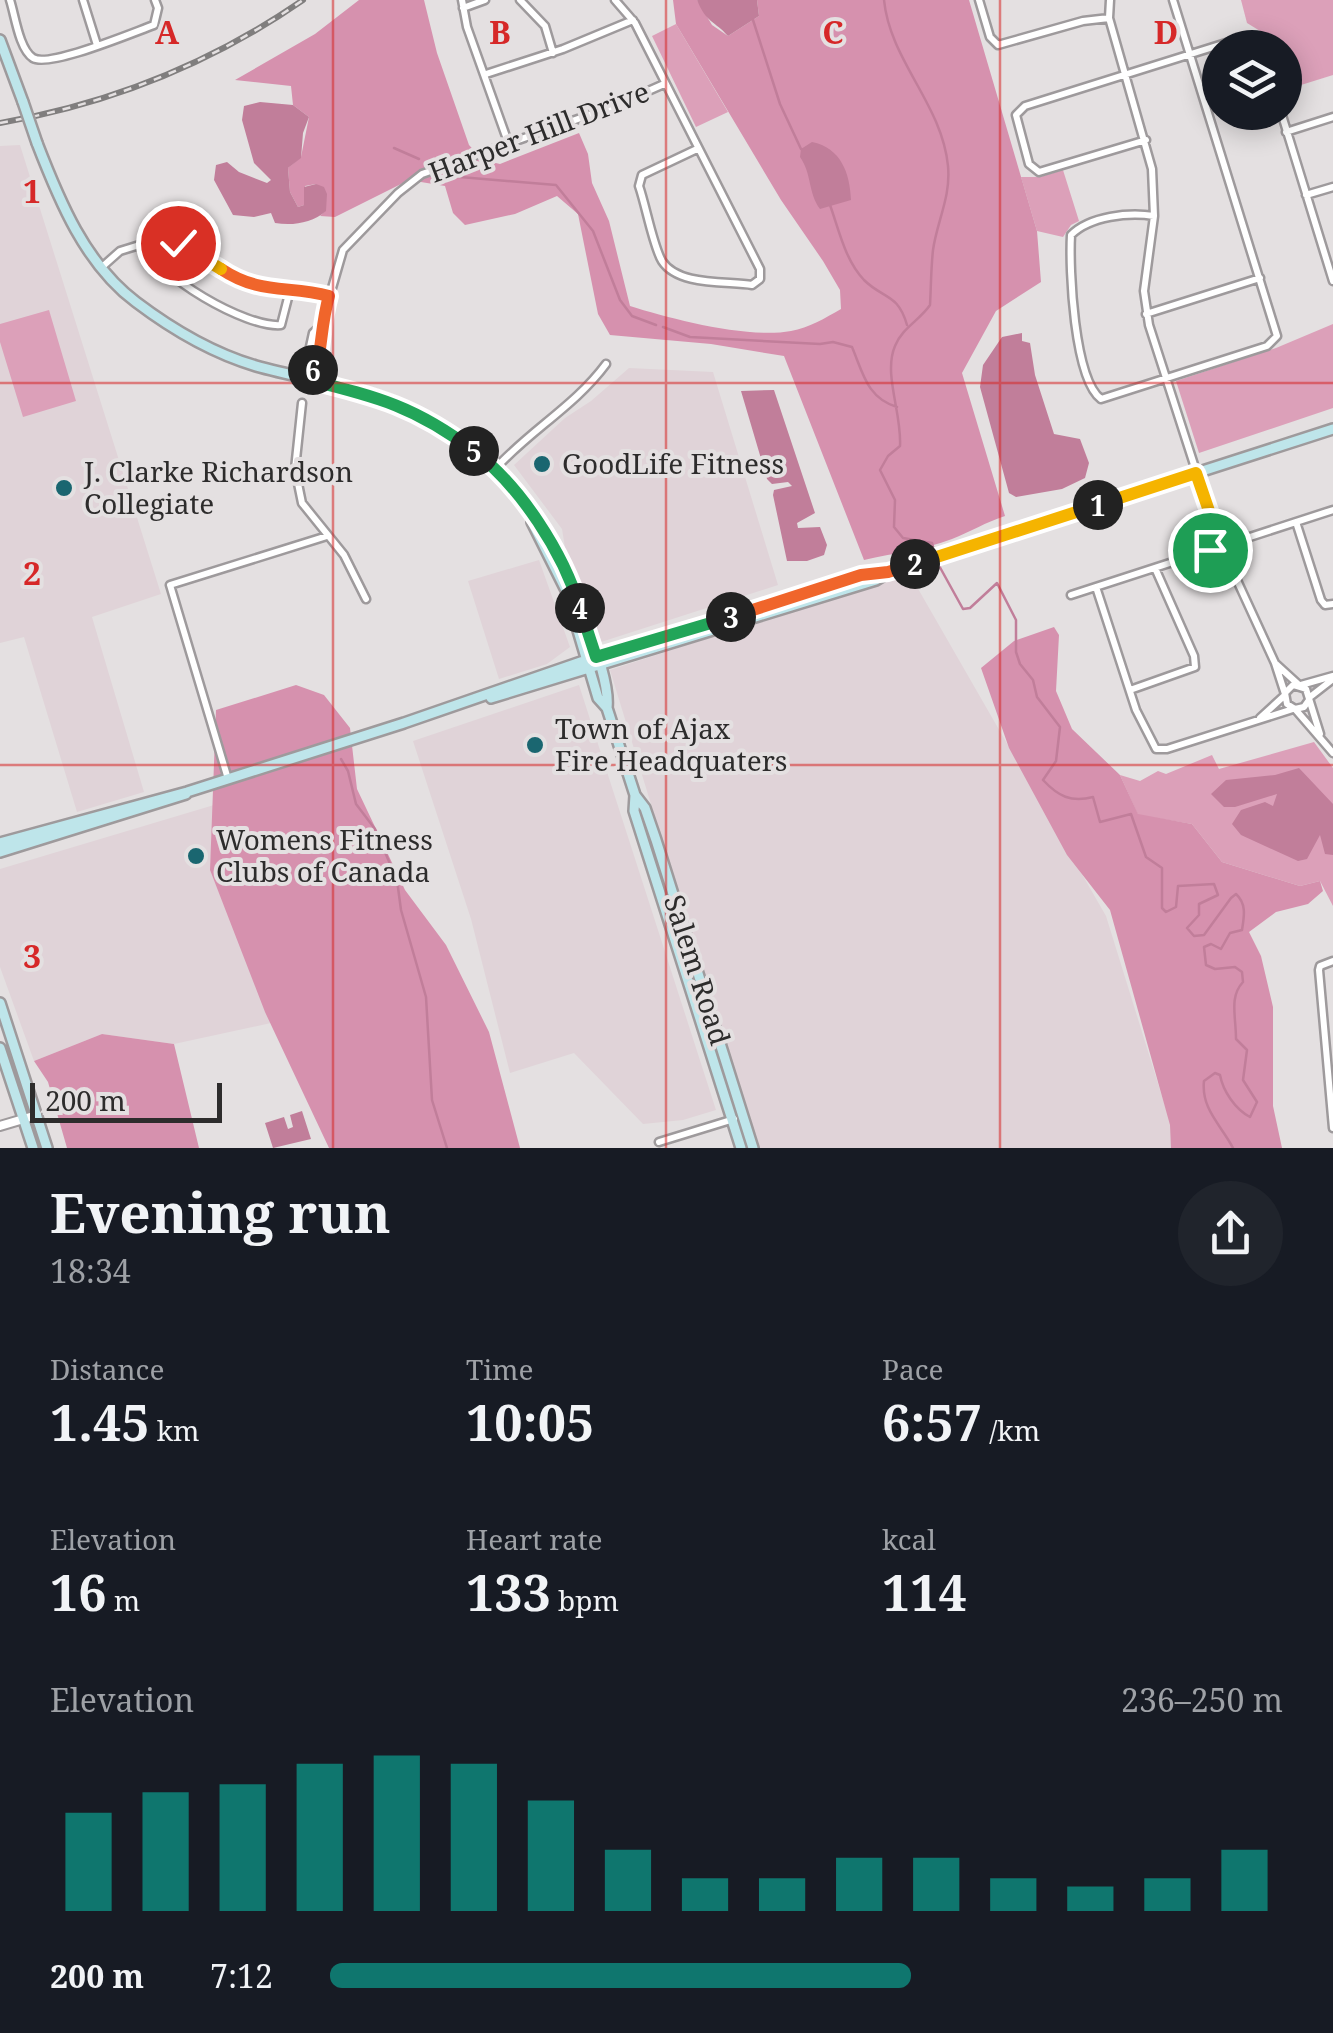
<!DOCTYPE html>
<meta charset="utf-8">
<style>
:root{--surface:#171b24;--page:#20242c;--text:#f1f3f6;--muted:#9ea1a6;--accent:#0f766e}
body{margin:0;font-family:"Noto Serif",serif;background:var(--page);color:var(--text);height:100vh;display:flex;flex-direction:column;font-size:38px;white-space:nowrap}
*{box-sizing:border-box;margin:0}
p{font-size:32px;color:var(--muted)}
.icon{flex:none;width:55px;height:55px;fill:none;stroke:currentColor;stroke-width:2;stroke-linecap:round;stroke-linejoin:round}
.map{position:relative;height:1148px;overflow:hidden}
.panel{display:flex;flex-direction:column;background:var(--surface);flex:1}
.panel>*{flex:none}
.buttons{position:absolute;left:1202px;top:30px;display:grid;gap:20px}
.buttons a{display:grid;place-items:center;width:100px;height:100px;border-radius:50%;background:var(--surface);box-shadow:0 5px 25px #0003;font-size:50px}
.scale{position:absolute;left:30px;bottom:25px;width:192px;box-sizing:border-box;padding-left:10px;border:5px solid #2d2c2c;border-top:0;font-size:28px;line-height:35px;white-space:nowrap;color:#2d2c2c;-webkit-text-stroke:8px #e4e0e1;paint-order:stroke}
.pin{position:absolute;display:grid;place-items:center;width:85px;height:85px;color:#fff;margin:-42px;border:5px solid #fff;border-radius:50%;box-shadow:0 2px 10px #0007}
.km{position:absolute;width:50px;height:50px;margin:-25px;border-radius:50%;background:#222;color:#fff;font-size:28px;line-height:50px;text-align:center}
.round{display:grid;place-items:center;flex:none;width:105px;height:105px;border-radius:52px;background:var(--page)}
.head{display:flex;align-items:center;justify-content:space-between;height:170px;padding:0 50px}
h1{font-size:55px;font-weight:700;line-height:75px}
.metrics{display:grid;grid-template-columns:repeat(3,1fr);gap:15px;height:170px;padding:10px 50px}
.metrics div{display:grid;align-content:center}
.metrics b{font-size:50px;font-weight:700}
.metrics small{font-size:28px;font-weight:400}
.metrics p{font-size:28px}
.chart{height:280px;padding:20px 50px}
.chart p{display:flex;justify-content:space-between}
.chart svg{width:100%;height:180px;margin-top:10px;stroke:var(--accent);stroke-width:6}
ul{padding:0 50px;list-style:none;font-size:32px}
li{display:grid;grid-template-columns:160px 120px 1fr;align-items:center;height:75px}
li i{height:25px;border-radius:12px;background:var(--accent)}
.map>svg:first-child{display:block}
</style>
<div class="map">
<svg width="1333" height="1148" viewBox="0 0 1333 1148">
<rect width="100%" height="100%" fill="#e4e0e1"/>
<!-- built -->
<path fill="#e0d3d8" d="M20 145 161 594 92 617 144 792 77 812 24 637 0 643V146Z
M629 368 713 372 778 585 598 643 567 560 562 529 514 465 565 418 591 401Z
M539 560 570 647 547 664 499 679 468 581Z
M909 573 1106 916 1178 1148H756L610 670Z
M579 685 716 1110 683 1120 643 1124 574 1053 510 1073 471 919 413 741Z
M214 805 210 870 271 1023 174 1044 102 1034 34 1061 0 967V869Z"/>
<!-- green -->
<path fill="#dca0b9" d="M1241 0H1333V75L1285 90V48L1268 47 1265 34 1247 23Z
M676 24 728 112 696 127 652 36Z
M1063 170 1079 221 1071 225 1063 237 1037 231 1021 177H1040Z
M49 310 76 401 23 417 0 342V324Z
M1333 324V408L1199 453 1176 381 1276 348Z
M1314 742 1333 768V906L1320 881 1300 886 1222 862 1192 824 1138 815 1120 775 1140 781 1158 771 1166 774 1212 755 1219 769Z"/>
<!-- forest -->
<path fill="#d691ae" d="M359 0H424L437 53 469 145 483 160 500 164 579 133 588 154 592 183 609 221 630 306C671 319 748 339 791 331 809 328 825 318 841 309L840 290 823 261 781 200 676 24 673 0H697L712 25 728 36 759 16 757 0H969L1037 231 1041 282 996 311 962 373 1005 516C986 522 970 532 952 539 923 550 894 553 864 560L784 356 711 344 610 335 598 314 578 214 557 196 515 214 465 225 453 213 445 186 409 180 335 217 320 216 326 210 316 184 305 186 304 205 298 207 290 192 288 168 301 157 309 117 293 105 291 86 235 80 315 34Z
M1054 627 1059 635 1056 691 1072 729 1120 775 1138 814 1192 824 1222 862 1300 886 1320 881 1323 891 1308 904 1276 912 1249 932 1261 956 1273 1007V1106L1282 1148H1171L1170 1125 1110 910 1067 855 1009 748 981 668 1014 641Z
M296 685 324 695 350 728 357 789 405 890 446 945 489 1032 520 1148H329L265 1012 210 870 216 710Z
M102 1034 174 1044 199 1148H67L48 1082 34 1061Z"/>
<!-- water -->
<path fill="#c17e9a" d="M697 0H757L759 16 728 36C715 21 706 23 697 0Z
M260 102 293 105 309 117 303 133 301 158 288 168 290 192 298 207 304 205V187L316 184 324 187 327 194 326 211C312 223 293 226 275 223L271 213 254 217 233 215 214 180 216 165 227 162 239 172 267 183 271 180 254 163 242 120 244 106Z
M812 142C841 148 850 173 851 200L820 209C808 193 812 174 800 157L801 149Z
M1022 333V341L1030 343 1035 375 1054 434 1080 439 1089 463 1085 478 1062 489 1016 497 1009 493 980 387 983 365 1002 337Z
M774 390 815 513 797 523 798 528 820 527 827 545 824 555 807 561H787L773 495 774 490 792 486 788 482 772 484 767 479 741 391Z
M1299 768 1333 804V855L1325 854 1320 835 1307 859 1298 861 1241 835 1232 824 1241 810 1265 802 1273 806 1277 794 1235 807H1224L1211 794 1226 780 1275 775Z
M302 1111 311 1139 273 1148 265 1123 284 1117 288 1129 293 1127 290 1115Z"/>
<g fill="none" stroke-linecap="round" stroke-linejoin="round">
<!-- stream -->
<path stroke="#c17e9a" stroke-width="2.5" d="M884 0C890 61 942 104 948 166 951 197 937 221 933 250 931 268 931 287 930 305 920 320 902 328 895 346 883 374 902 413 900 446L888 456 880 470 895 500 894 527 903 538 932 543 935 554
M753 20 780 104 801 149
M394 148 419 159
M448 176 556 185 593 231 620 300 632 316 656 325
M830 205C839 230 845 260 864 280 883 299 898 293 907 325
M663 327 690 337 820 344 833 342 852 347C863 373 867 398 897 407
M937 562 963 609 970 608 997 583 1016 620V652L1020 664 1033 680 1037 697 1060 727 1056 761 1043 780C1058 796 1071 803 1093 797L1100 822 1131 814 1146 857 1162 868V908L1166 912 1176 907 1178 886 1214 884 1218 895 1199 904V915L1187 928 1194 936 1204 935 1231 898 1236 894C1247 904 1244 917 1242 930L1230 933 1221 949 1211 944 1204 947 1206 965 1215 969 1235 967 1242 972 1243 982C1229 997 1236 1016 1236 1039L1247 1050 1243 1080 1257 1102 1250 1117C1235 1109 1223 1091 1220 1075L1215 1073 1204 1081C1201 1109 1221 1125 1233 1148
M341 759 348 771 356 804 375 829 397 880 401 910 426 997 432 1100 447 1148"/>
<defs>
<path id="minor" d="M10 0C15 15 19 49 33 58 49 68 134 32 154 25L158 8 155 0
M83 0 97 45
M462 0 467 27 508 142
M520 0 545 26 553 53
M615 0 635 23 760 269V279L752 285C726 281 678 286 662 261 653 246 646 206 639 186L642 175 697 149
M979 0 990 37 998 45 1083 21 1109 18
M1110 0 1109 18 1152 169 1154 216 1144 291 1149 325 1218 539 1275 663 1285 694
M463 8 485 0
M486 74 563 49 633 20
M1281 112 1333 281
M1286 132 1333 117
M1146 140 1039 172 1029 164 1016 115 1025 106 1242 38 1253 37 1260 48
M1306 195 1333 187
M1154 216C1129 212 1090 216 1071 235 1069 269 1074 379 1101 399L1267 346 1277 336 1173 0
M144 242C156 276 246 328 281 325L290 290
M102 267 120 251 162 238 193 251 237 279 262 288 307 289 329 296
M1146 314 1260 278
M311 372 306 365 313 333 321 326 343 250 398 193 422 174 612 107 664 84
M310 376C318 362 326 344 321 326
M302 403 295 469 302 503 344 555 366 599
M494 470C529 431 575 406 606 364
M1296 522 1321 600 1325 605 1333 604
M1096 587 1136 710 1156 749H1167L1293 709
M1071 595 1333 510
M1276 664 1299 685
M1301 685 1333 676
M1130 690 1195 667 1194 656 1155 568
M1310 697 1333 679
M1309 700 1304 707 1295 709 1287 704 1285 693 1293 685 1306 689 1320 734
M1295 709 1333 753
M1260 718 1284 696
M228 779 170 585 327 536
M1333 961 1320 966 1319 970 1333 1128
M659 1142 734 1119"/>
<path id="tertiary" d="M0 1126 37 1115"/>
<path id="secondary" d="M0 40 23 102
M37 143C59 200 85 264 136 302 173 330 212 353 256 366 302 379 352 385 396 403 481 437 552 519 580 606 589 633 610 680 607 708L635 795 634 811 741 1148
M532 522 566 590 598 698 607 708
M491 698 876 580 886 574
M401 724 595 657 861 575 888 572 1333 429
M635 795 645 808 656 840 753 1148
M0 843 187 792 404 723
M0 852 186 794
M0 1003 47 1148
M0 1048 33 1148"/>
</defs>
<!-- minor casing -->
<use href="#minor" stroke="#9e9a9c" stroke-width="11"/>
<!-- tertiary casing -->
<use href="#tertiary" stroke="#9e9a9c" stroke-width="12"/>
<!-- secondary casing -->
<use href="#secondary" stroke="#9e9a9c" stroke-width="14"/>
<!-- minor -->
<use href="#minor" stroke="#fff" stroke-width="6"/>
<!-- tertiary -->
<use href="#tertiary" stroke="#fff" stroke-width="8"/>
<!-- secondary -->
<use href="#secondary" stroke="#bee5ea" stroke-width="9"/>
<defs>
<path id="rail" d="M0 123C109 104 212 63 303 0"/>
</defs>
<!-- rail casing -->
<use href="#rail" stroke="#807e7e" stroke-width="6"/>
<!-- rail -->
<use href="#rail" stroke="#e4e0e1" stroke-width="2.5" stroke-dasharray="8" stroke-linecap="butt"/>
<defs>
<path id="secondary-bridge" d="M23 102 37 143"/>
</defs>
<!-- secondary-bridge casing -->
<use href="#secondary-bridge" stroke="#9e9a9c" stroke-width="14" stroke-linecap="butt"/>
<!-- secondary-bridge -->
<use href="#secondary-bridge" stroke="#bee5ea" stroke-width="9"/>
</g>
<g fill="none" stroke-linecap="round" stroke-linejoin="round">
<defs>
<path id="split-1" d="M1098 505 1196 473 1221 546 1210 550"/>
<path id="split-2" d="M915 564 1098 505"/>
<path id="split-3" d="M731 617 861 575 888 572 915 564"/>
<path id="split-4" d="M580 608 596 657 731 617"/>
<path id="split-5" d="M474 451C521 487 563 552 580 608"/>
<path id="split-6" d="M313 370 309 380C378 397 416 407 474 451"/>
<path id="split-7" d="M221 269C260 295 288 285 329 296 322 320 322 342 317 367L313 370"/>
<path id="split-8" d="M178 243 221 269"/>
</defs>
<!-- split-1 casing -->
<use href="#split-1" stroke="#fff" stroke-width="20"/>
<!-- split-2 casing -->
<use href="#split-2" stroke="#fff" stroke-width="20"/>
<!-- split-3 casing -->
<use href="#split-3" stroke="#fff" stroke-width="20"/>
<!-- split-4 casing -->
<use href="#split-4" stroke="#fff" stroke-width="20"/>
<!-- split-5 casing -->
<use href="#split-5" stroke="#fff" stroke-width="20"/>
<!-- split-6 casing -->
<use href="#split-6" stroke="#fff" stroke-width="20"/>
<!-- split-7 casing -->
<use href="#split-7" stroke="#fff" stroke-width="20"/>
<!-- split-8 casing -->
<use href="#split-8" stroke="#fff" stroke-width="20"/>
<!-- split-1 -->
<use href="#split-1" stroke="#f5b400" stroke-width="12"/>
<!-- split-2 -->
<use href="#split-2" stroke="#f5b400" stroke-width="12"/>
<!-- split-3 -->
<use href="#split-3" stroke="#f0652b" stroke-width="12"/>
<!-- split-4 -->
<use href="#split-4" stroke="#22a559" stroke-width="12"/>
<!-- split-5 -->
<use href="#split-5" stroke="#22a559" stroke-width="12"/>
<!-- split-6 -->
<use href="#split-6" stroke="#22a559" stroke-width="12"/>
<!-- split-7 -->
<use href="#split-7" stroke="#f0652b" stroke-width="12"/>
<!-- split-8 -->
<use href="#split-8" stroke="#f5b400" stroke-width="12"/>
</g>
<!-- grid -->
<path fill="none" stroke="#d62828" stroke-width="2.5" stroke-opacity="0.55" d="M333 0V1148M666 0V1148M1000 0V1148M0 383H1333M0 765H1333"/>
<!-- markers -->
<g fill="#1a6670" stroke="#e4e0e1" stroke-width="4">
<circle cx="542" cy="464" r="10"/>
<circle cx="64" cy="488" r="10"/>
<circle cx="535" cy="745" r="10"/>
<circle cx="196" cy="856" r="10"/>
</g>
<g text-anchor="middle" stroke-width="8" stroke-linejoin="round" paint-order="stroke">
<!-- street labels -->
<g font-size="28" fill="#2d2c2c" stroke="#e4e0e1">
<text transform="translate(539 132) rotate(-21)" y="10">Harper Hill Drive</text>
<text transform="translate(697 970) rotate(72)" y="10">Salem Road</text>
</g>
<!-- poi labels -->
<g font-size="28" fill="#2d2c2c" stroke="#e4e0e1" text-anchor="start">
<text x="562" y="474">GoodLife Fitness</text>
<text x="84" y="482">J. Clarke Richardson<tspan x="84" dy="32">Collegiate</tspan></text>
<text x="555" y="739">Town of Ajax<tspan x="555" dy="32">Fire Headquaters</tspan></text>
<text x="216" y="850">Womens Fitness<tspan x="216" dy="32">Clubs of Canada</tspan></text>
</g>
</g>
<g font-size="32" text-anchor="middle" font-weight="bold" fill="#d62828" stroke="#e4e0e1" stroke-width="8" stroke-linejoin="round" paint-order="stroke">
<text x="167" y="44">A</text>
<text x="500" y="44">B</text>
<text x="833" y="44">C</text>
<text x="1166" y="44">D</text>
<text x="32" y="203">1</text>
<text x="32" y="585">2</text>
<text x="32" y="968">3</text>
</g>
</svg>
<div class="buttons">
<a><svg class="icon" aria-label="layers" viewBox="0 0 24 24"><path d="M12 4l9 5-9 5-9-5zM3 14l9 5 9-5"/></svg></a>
</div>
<div class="scale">200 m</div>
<div class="pin" style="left:1210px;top:550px;background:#1e9e55"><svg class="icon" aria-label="arrive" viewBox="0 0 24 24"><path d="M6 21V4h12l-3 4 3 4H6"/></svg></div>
<div class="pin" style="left:178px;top:243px;background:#d93025"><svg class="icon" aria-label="check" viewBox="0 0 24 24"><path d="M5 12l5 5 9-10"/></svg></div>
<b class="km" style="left:1098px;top:505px">1</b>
<b class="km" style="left:915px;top:564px">2</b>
<b class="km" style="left:731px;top:617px">3</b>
<b class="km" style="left:580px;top:608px">4</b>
<b class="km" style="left:474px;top:451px">5</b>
<b class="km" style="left:313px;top:370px">6</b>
</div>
<section class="panel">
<div class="head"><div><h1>Evening run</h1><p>18:34</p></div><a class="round"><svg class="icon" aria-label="share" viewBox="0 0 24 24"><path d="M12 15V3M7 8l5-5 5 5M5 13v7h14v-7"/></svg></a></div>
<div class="metrics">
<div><p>Distance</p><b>1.45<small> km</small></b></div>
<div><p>Time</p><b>10:05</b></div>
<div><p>Pace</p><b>6:57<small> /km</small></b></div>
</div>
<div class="metrics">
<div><p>Elevation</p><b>16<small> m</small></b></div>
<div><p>Heart rate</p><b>133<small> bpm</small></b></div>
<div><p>kcal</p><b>114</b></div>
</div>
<div class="chart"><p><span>Elevation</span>236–250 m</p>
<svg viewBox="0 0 160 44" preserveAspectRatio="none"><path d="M5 44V20M15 44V15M25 44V13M35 44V8M45 44V6M55 44V8M65 44V17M75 44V29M85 44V36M95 44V36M105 44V31M115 44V31M125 44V36M135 44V38M145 44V36M155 44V29"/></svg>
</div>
<ul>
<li><b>200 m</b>7:12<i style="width:61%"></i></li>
</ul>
</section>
